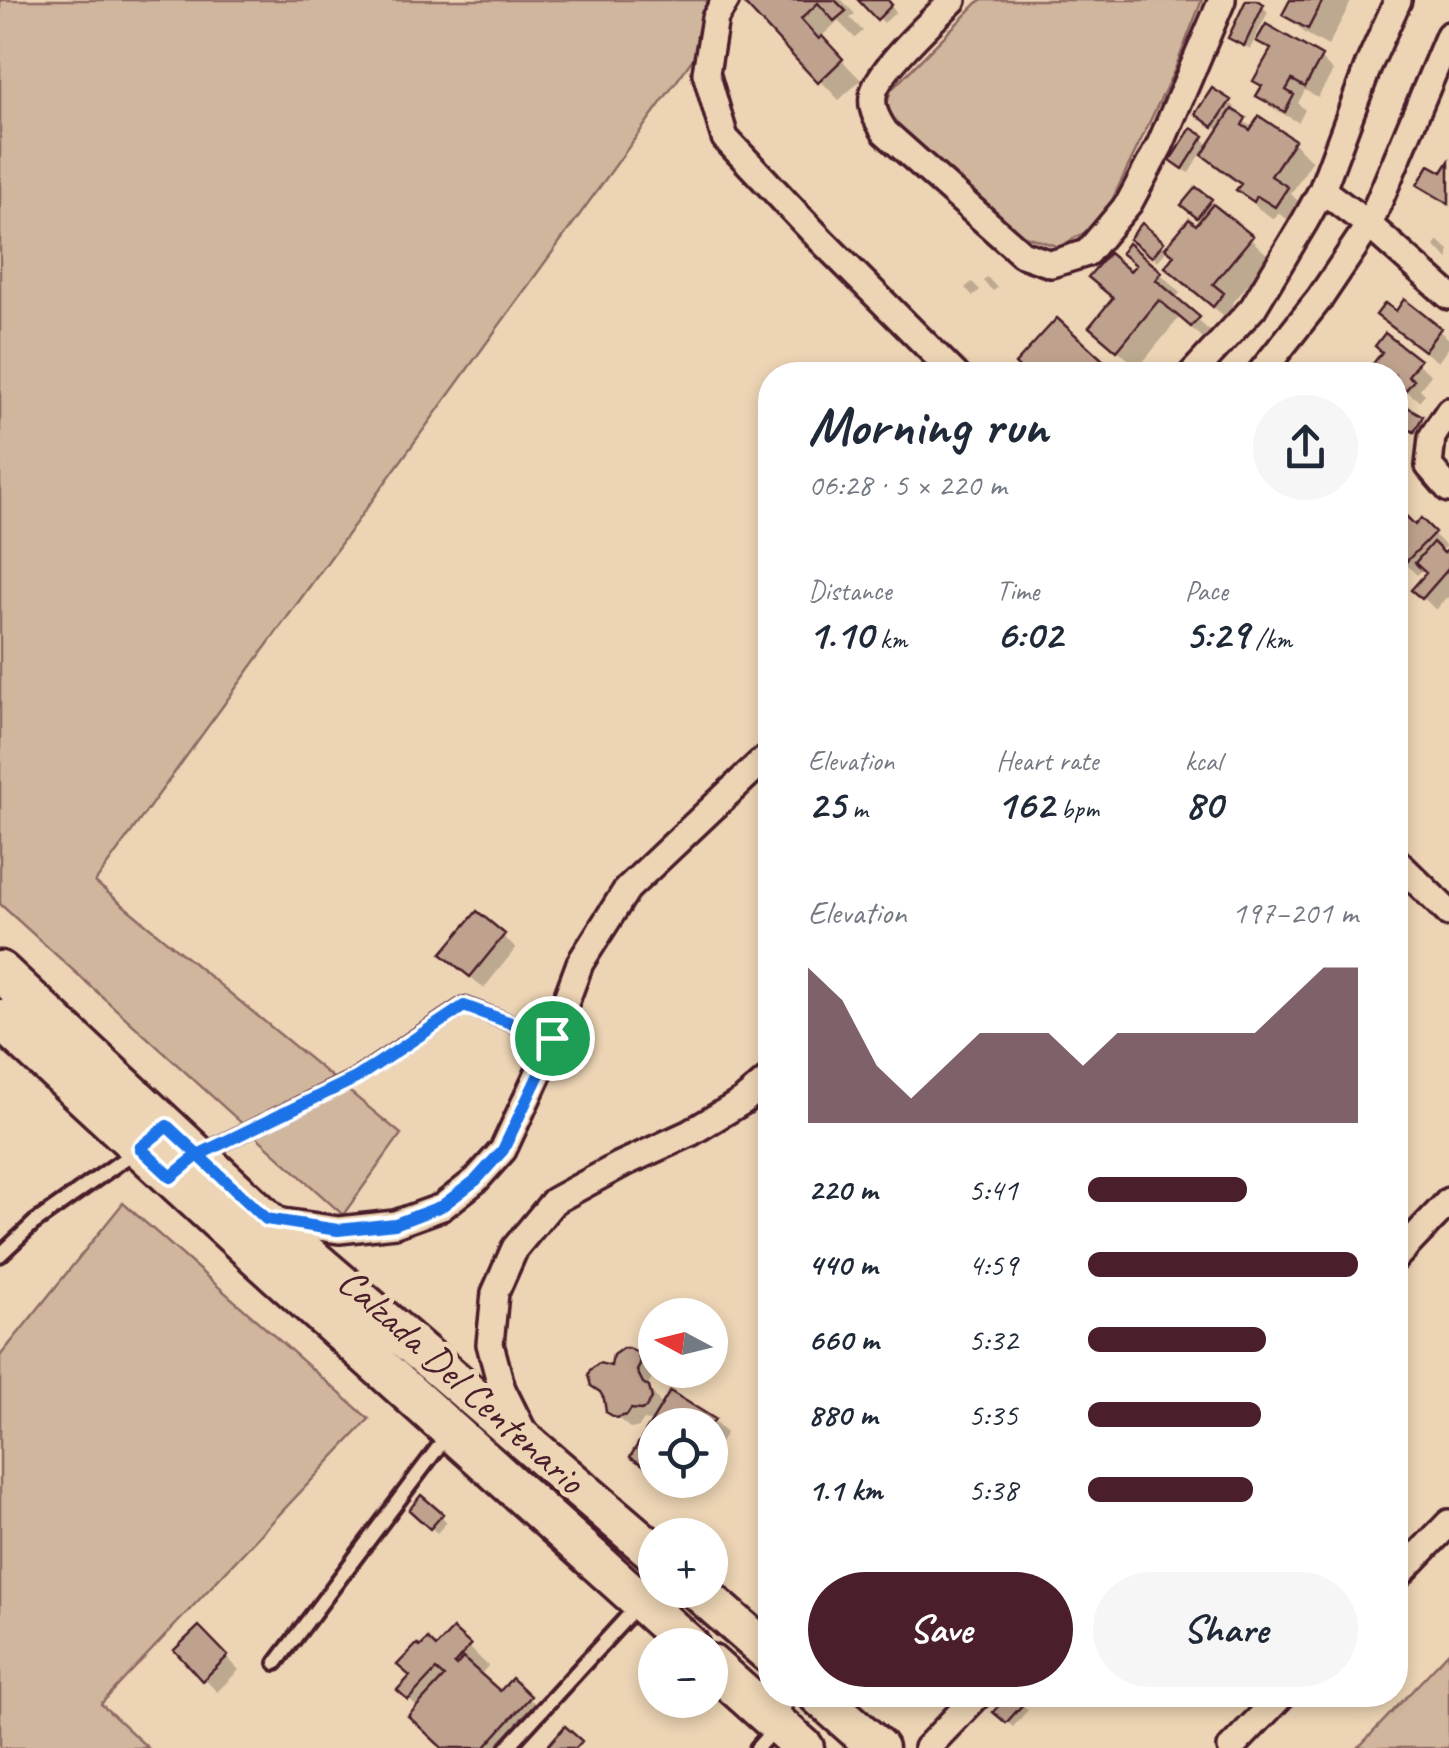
<!DOCTYPE html>
<meta charset="utf-8">
<style>
:root{--surface:#fff;--page:#f6f6f7;--text:#1f2937;--muted:#747a83;--accent:#4a1f2b}
body{margin:0;font-family:Caveat,sans-serif;background:var(--page);color:var(--text);height:100vh;display:flex;flex-direction:column;font-size:38px;white-space:nowrap}
*{box-sizing:border-box;margin:0}
p{font-size:32px;color:var(--muted)}
.icon{flex:none;width:55px;height:55px;fill:none;stroke:currentColor;stroke-width:2;stroke-linecap:round;stroke-linejoin:round}
.map{position:relative;flex:1;overflow:hidden}
.sheet{position:absolute;left:758px;top:362px;width:650px;height:1345px;display:flex;flex-direction:column;background:var(--surface);border-radius:40px;box-shadow:0 5px 15px #0003}
.sheet>*{flex:none}
.needle{width:65px;rotate:277deg}
.fabs{position:absolute;left:638px;top:1298px;display:grid;gap:20px}
.fabs a{display:grid;place-items:center;width:90px;height:90px;border-radius:50%;background:var(--surface);box-shadow:0 5px 15px #0003;font-size:50px}
.pin{position:absolute;display:grid;place-items:center;width:85px;height:85px;color:#fff;margin:-42px;border:5px solid #fff;border-radius:50%;box-shadow:0 2px 10px #0007}
.round{display:grid;place-items:center;flex:none;width:105px;height:105px;border-radius:52px;background:var(--page)}
.headline{display:flex;align-items:center;justify-content:space-between;height:170px;padding:0 50px}
h1{font-size:55px;font-weight:700;line-height:75px}
.stats{display:grid;grid-template-columns:repeat(3,1fr);gap:15px;height:170px;padding:10px 50px}
.stats div{display:grid;align-content:center}
.stats b{font-size:42px;font-weight:700}
.stats small{font-size:28px;font-weight:400}
.stats p{font-size:28px}
.chart{height:280px;padding:20px 50px}
.chart p{display:flex;justify-content:space-between}
.chart svg{width:100%;height:180px;margin-top:10px;fill:var(--accent);opacity:.7}
.primary-button{display:flex;gap:20px;margin-top:auto;padding:20px 50px}
.primary-button a{flex:1;height:115px;border-radius:60px;background:var(--accent);color:#fff;font-size:40px;font-weight:700;line-height:115px;text-align:center}
.primary-button a+a{background:var(--page);color:var(--text)}
ul{padding:0 50px;list-style:none;font-size:32px}
li{display:grid;grid-template-columns:160px 120px 1fr;align-items:center;height:75px}
li i{height:25px;border-radius:12px;background:var(--accent)}
.map>svg:first-child{display:block}
</style>
<div class="map">
<svg width="1449" height="1748" viewBox="0 0 1449 1748">
<rect width="100%" height="100%" fill="#ecd4b4"/>
<filter id="ink" filterUnits="userSpaceOnUse"><feTurbulence type="fractalNoise" baseFrequency=".01" numOctaves="2"/><feDisplacementMap in="SourceGraphic" scale="20" xChannelSelector="R" yChannelSelector="G"/><feConvolveMatrix kernelMatrix="1 2 1 2 8 2 1 2 1" color-interpolation-filters="sRGB"/></filter>
<g filter="url(#ink)">
<!-- green -->
<path fill="#d1b69e" stroke="#8e6a64" stroke-width="2.5" d="M0 0H742L721 20 95 882 401 1134 343 1215 0 904Z
M980 0H1202L1175 69 1101 223 1059 247 1022 235 894 127 885 111 891 90Z
M123 1203 369 1419 101 1704 148 1748H0V1356Z
M1449 1652V1748H1358Z"/>
<!-- shadow -->
<path fill="#0003" d="M747 0H842L855 14 850 18 863 31 855 38 838 21 820 38 861 80 839 100 745 1Z
M862 0H887L886 1 896 12 884 23Z
M1249 0 1262 6 1268 12 1250 49 1231 37Z
M1293 0H1352L1328 46 1305 33 1285 14Z
M1259 40 1320 58 1333 71 1318 97 1305 90 1298 103 1305 110 1298 122 1272 108 1259 95 1272 53Z
M1229 102 1235 107 1232 112 1254 129 1293 142 1312 161 1291 194 1305 208 1295 224 1278 213 1274 219 1259 209 1240 190 1242 187 1224 174 1202 152 1189 173 1179 166 1202 138 1210 146 1221 131 1203 120Z
M1449 166V207L1433 197 1420 185 1443 176Z
M1197 190 1270 257 1232 304 1242 314 1234 324 1187 286 1168 267 1177 256 1169 248 1158 261 1132 239 1142 227 1167 249 1189 222 1197 229 1203 221 1184 205Z
M1438 241 1449 250V259L1434 246Z
M1161 274 1180 293 1175 299 1217 338 1212 345 1179 318 1138 368 1092 327 1131 275Z
M987 277 997 288 993 291 983 281Z
M972 282 980 290 973 296 965 288Z
M1405 303 1449 339V347L1438 362 1392 327 1379 315H1396Z
M1058 321 1115 375H1030Z
M1385 336 1431 375 1420 389 1425 394 1419 401 1395 382V375H1386Z
M1395 404 1400 409 1395 429Z
M1421 418 1427 423 1420 436 1398 421Z
M1395 513 1398 519 1415 528 1421 522 1446 546 1440 552 1444 556 1449 552V599L1447 597 1436 610 1415 590 1429 574 1424 568 1417 575 1395 554Z
M1395 560 1408 574 1400 582 1395 576Z
M503 936 516 948 484 988 457 966Z
M636 1355 650 1369 652 1378 648 1386 663 1407 713 1421 726 1433 710 1459V1425H655V1475L634 1457 655 1422 644 1420 639 1427 631 1429 609 1411 614 1369Z
M664 1480H697L688 1495Z
M422 1499 447 1522 437 1533 412 1509Z
M199 1629 239 1670 217 1692 177 1650Z
M469 1647 488 1666 479 1676 500 1695 512 1682 549 1717 520 1748H444L419 1708 400 1690 436 1651Z
M1011 1695 1028 1710 1013 1727 996 1712Z"/>
<!-- building -->
<path fill="#bfa28e" stroke="#4a1f2b" stroke-width="2.5" d="M743 0H835L846 11 834 21 818 3 801 19 819 39 822 36 843 59 818 83 742 1Z
M858 0H888L892 5 877 20Z
M1246 0H1256L1264 4 1244 46 1228 38Z
M1290 0H1323L1308 29 1282 15Z
M1266 24 1322 56 1305 87 1292 80 1286 90 1294 95 1285 112 1256 96 1262 86 1253 81 1271 49 1256 41Z
M1212 88 1231 100 1213 127 1195 114Z
M1232 109 1246 118 1242 125 1250 130 1259 116 1295 140 1271 176 1288 187 1275 207 1257 196 1254 202 1236 190 1241 184 1202 155Z
M1191 128 1204 136 1183 169 1170 160Z
M1449 161V204L1417 185 1429 165 1442 172Z
M1196 187 1212 199 1197 218 1181 205Z
M1213 204 1253 236 1213 284 1224 293 1213 307 1165 267 1174 255 1165 248 1189 219 1196 225Z
M1142 223 1164 242 1152 257 1129 239Z
M1128 243 1162 272 1156 280 1200 317 1191 327 1159 300 1117 351 1089 327 1113 298 1088 277 1109 253 1130 271 1136 265 1121 253Z
M1404 299 1441 328 1424 351 1376 315 1385 303 1396 311Z
M1057 318 1105 362 1095 375H1026L1015 364Z
M1385 333 1420 360 1408 376 1414 380 1406 390 1395 382V375H1386L1372 365 1382 352 1375 346Z
M1404 405 1423 416 1414 432 1395 421Z
M1402 512 1415 525 1421 518 1435 532 1403 565 1397 559 1395 562V519Z
M1433 542 1444 553 1449 549V568L1422 599 1411 590 1426 573 1415 563Z
M477 911 505 934 470 977 441 954Z
M623 1348H628L638 1353 640 1364 637 1371 643 1383 649 1387 652 1398 646 1408 641 1410 631 1409 627 1415 616 1418 606 1412 604 1399 600 1392 591 1386 588 1375 590 1370 599 1363 611 1366 613 1355Z
M670 1391 715 1419 710 1426 655 1425V1472L630 1457Z
M421 1495 443 1514 430 1529 409 1510Z
M199 1626 228 1656 202 1681 174 1650Z
M453 1629 471 1645 454 1664 456 1666 463 1658 500 1691 512 1678 531 1696 484 1748H442L408 1716 444 1677 436 1670 408 1700 397 1690 410 1676 397 1665 417 1644 420 1647 428 1639 436 1647Z
M1008 1695H1015L1024 1703 1006 1723 993 1712Z
M565 1726 582 1741 576 1748H546Z"/>
<g fill="none" stroke-linecap="round" stroke-linejoin="round">
<defs>
<path id="service" d="M200 1154 356 1077 464 1005 552 1039
M0 1255 34 1223 137 1150
M276 1663 449 1433
M507 1748 639 1604
M757 1748 778 1725 789 1695"/>
<path id="minor" d="M726 0 715 18 706 73 725 138 822 241 956 375
M953 0C935 18 875 73 873 96 871 110 878 121 885 132L1022 254 1051 264 1087 253 1129 203 1160 145 1222 0
M1322 190 1369 225 1449 296
M1191 375 1253 308 1305 221 1322 190 1369 64 1398 0
M1259 375 1320 298 1369 225 1449 35
M1449 411 1432 437 1429 466 1449 489
M1395 860 1449 913
M269 1220 339 1230 395 1224 442 1207 476 1180 503 1150 541 1068 580 963 627 889 760 763 770 758
M1395 1258 1449 1201
M523 1431 502 1389 490 1344 495 1293 515 1248 554 1201 620 1165 690 1133 743 1101 770 1078
M1395 1579 1449 1523
M927 1748 978 1695
M1231 1748 1282 1695"/>
<path id="secondary" d="M0 971 266 1219 655 1553
M0 1019 262 1261 689 1645
M697 1590 770 1654
M710 1664 804 1748
M818 1695 878 1748"/>
</defs>
<!-- service casing -->
<use href="#service" stroke="#4a1f2b" stroke-width="20"/>
<!-- minor casing -->
<use href="#minor" stroke="#4a1f2b" stroke-width="32"/>
<!-- secondary casing -->
<use href="#secondary" stroke="#4a1f2b" stroke-width="45"/>
<!-- service -->
<use href="#service" stroke="#ecd4b4" stroke-width="12"/>
<!-- minor -->
<use href="#minor" stroke="#ecd4b4" stroke-width="25"/>
<!-- secondary -->
<use href="#secondary" stroke="#ecd4b4" stroke-width="38"/>
</g>
</g>
<g fill="none" stroke-linecap="round" stroke-linejoin="round" filter="url(#ink)">
<defs>
<path id="route" d="M552 1038 464 1006 356 1078 198 1155 167 1126 140 1148 171 1177 198 1155 266 1219 338 1230 395 1224 442 1206 476 1180 503 1150 542 1068 552 1038"/>
</defs>
<!-- route casing -->
<use href="#route" stroke="#fff" stroke-width="20"/>
<!-- route -->
<use href="#route" stroke="#1a73e8" stroke-width="12"/>
</g>
<g text-anchor="middle" stroke-width="10" stroke-linejoin="round" paint-order="stroke">
<!-- street labels -->
<g font-size="40" fill="#4a1f2b" stroke="#ecd4b4">
<text transform="translate(462 1380) rotate(42)" y="14">Calzada Del Centenario</text>
</g>
</g>
</svg>
<div class="fabs">
<a><svg class="needle" viewBox="-14 -14 28 28"><path d="M0-13l5 13h-10z" fill="#e53935"/><path d="M0 13l5-13h-10z" fill="#747a83"/></svg></a>
<a><svg class="icon" aria-label="locate" viewBox="0 0 24 24"><circle cx="12" cy="12" r="6"/><path d="M12 2v4M12 18v4M2 12h4M18 12h4"/></svg></a>
<a>+</a>
<a>−</a>
</div>
<div class="pin" style="left:552px;top:1038px;background:#1e9e55"><svg class="icon" aria-label="arrive" viewBox="0 0 24 24"><path d="M6 21V4h12l-3 4 3 4H6"/></svg></div>
<section class="sheet">
<div class="headline"><div><h1>Morning run</h1><p>06:28 · 5 × 220 m</p></div><a class="round"><svg class="icon" aria-label="share" viewBox="0 0 24 24"><path d="M12 15V3M7 8l5-5 5 5M5 13v7h14v-7"/></svg></a></div>
<div class="stats">
<div><p>Distance</p><b>1.10<small> km</small></b></div>
<div><p>Time</p><b>6:02</b></div>
<div><p>Pace</p><b>5:29<small> /km</small></b></div>
</div>
<div class="stats">
<div><p>Elevation</p><b>25<small> m</small></b></div>
<div><p>Heart rate</p><b>162<small> bpm</small></b></div>
<div><p>kcal</p><b>80</b></div>
</div>
<div class="chart"><p><span>Elevation</span>197–201 m</p>
<svg viewBox="0 0 160 44" preserveAspectRatio="none"><path d="M0 44V6L10 14L20 30L30 38L40 30L50 22L60 22L70 22L80 30L90 22L100 22L110 22L120 22L130 22L140 14L150 6L160 6V44z"/></svg>
</div>
<ul>
<li><b>220 m</b>5:41<i style="width:59%"></i></li>
<li><b>440 m</b>4:59<i style="width:100%"></i></li>
<li><b>660 m</b>5:32<i style="width:66%"></i></li>
<li><b>880 m</b>5:35<i style="width:64%"></i></li>
<li><b>1.1 km</b>5:38<i style="width:61%"></i></li>
</ul>
<div class="primary-button"><a>Save</a><a>Share</a></div>
</section>
</div>
